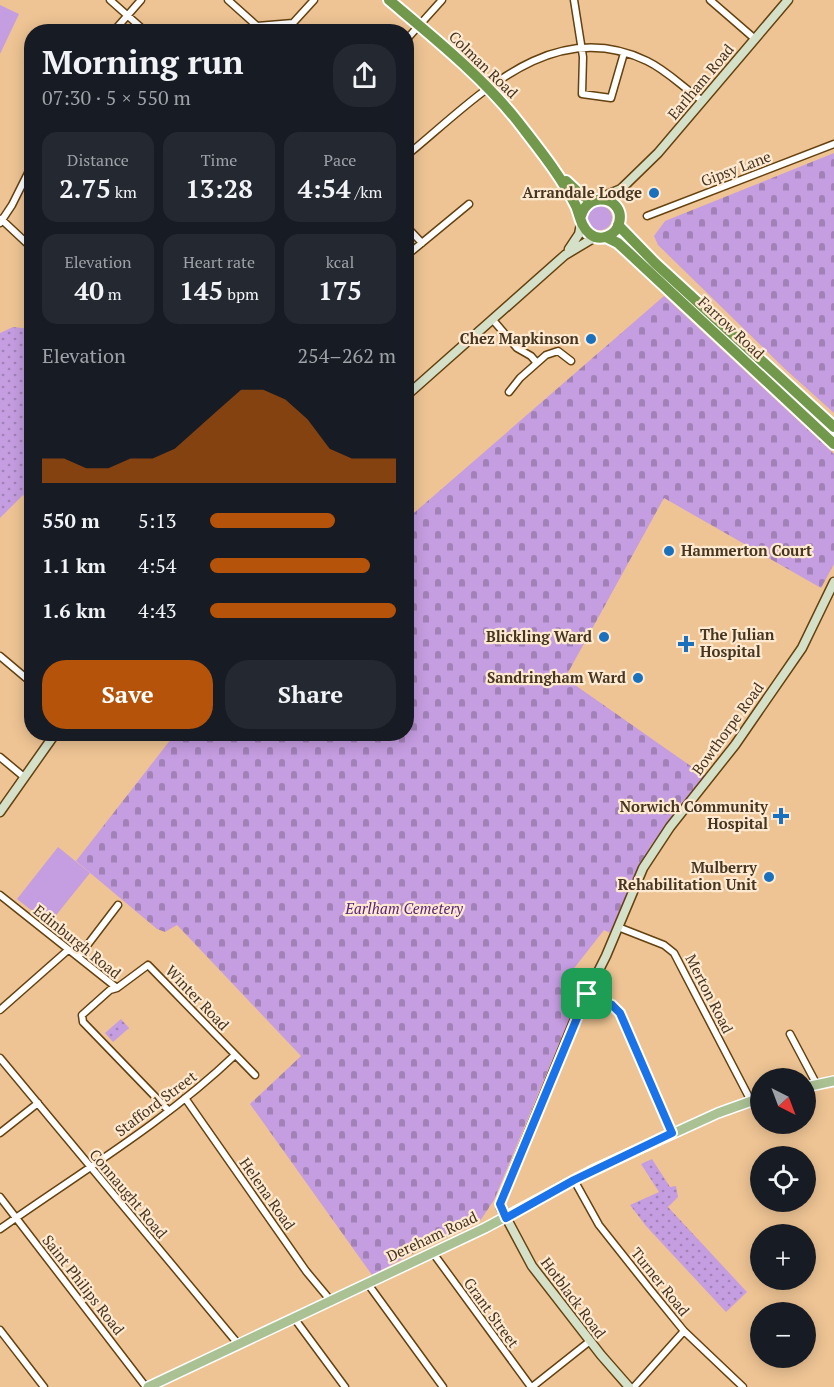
<!DOCTYPE html>
<meta charset="utf-8">
<style>
:root{--surface:#171b24;--page:#242831;--text:#f1f3f6;--muted:#9ea1a6;--accent:#b45309}
body{margin:0;font-family:"PT Serif",serif;background:var(--page);color:var(--text);height:100vh;display:flex;flex-direction:column;font-size:22px;white-space:nowrap}
*{box-sizing:border-box;margin:0}
p{font-size:20px;color:var(--muted)}
.icon{flex:none;width:33px;height:33px;fill:none;stroke:currentColor;stroke-width:2;stroke-linecap:round;stroke-linejoin:round}
.map{position:relative;flex:1;overflow:hidden}
.drawer{position:absolute;left:24px;top:24px;width:390px;height:717px;display:flex;flex-direction:column;background:var(--surface);border-radius:24px;box-shadow:0 3px 15px #0003}
.drawer>*{flex:none}
.needle{width:39px;rotate:138deg}
.fabs{position:absolute;left:750px;top:1068px;display:grid;gap:12px}
.fabs a{display:grid;place-items:center;width:66px;height:66px;border-radius:50%;background:var(--surface);box-shadow:0 3px 15px #0003;font-size:30px}
.pin{position:absolute;display:grid;place-items:center;width:51px;height:51px;color:#fff;margin:-26px;border-radius:12px;box-shadow:0 3px 9px #0006}
.round{display:grid;place-items:center;flex:none;width:63px;height:63px;border-radius:24px;background:var(--page)}
.head{display:flex;align-items:center;justify-content:space-between;height:102px;padding:0 18px}
h1{font-size:33px;font-weight:700;line-height:45px}
.figures{display:grid;grid-template-columns:repeat(3,1fr);gap:9px;height:102px;padding:6px 18px}
.figures div{display:grid;align-content:center;border-radius:15px;background:var(--page);text-align:center}
.figures b{font-size:26px;font-weight:700}
.figures small{font-size:16px;font-weight:400}
.figures p{font-size:16px}
.chart{height:168px;padding:12px 18px}
.chart p{display:flex;justify-content:space-between}
.chart svg{width:100%;height:108px;margin-top:6px;fill:var(--accent);opacity:.7}
.button{display:flex;gap:12px;margin-top:auto;padding:12px 18px}
.button a{flex:1;height:69px;border-radius:24px;background:var(--accent);color:#fff;font-size:24px;font-weight:700;line-height:69px;text-align:center}
.button a+a{background:var(--page);color:var(--text)}
ul{padding:0 18px;list-style:none;font-size:20px}
li{display:grid;grid-template-columns:96px 72px 1fr;align-items:center;height:45px}
li i{height:15px;border-radius:8px;background:var(--accent)}
.map>svg:first-child{display:block}
</style>
<div class="map">
<svg width="834" height="1387" viewBox="0 0 834 1387">
<defs>
<pattern id="cemetery-stones" width="16" height="16" patternUnits="userSpaceOnUse" patternTransform="scale(1.5)"><rect width="16" height="16" fill="#c59de1"/><path d="M2 7V4a2 2 0 0 1 4 0v3zM10 15v-3a2 2 0 0 1 4 0v3z" fill="#a281b6"/></pattern>
<pattern id="park-dots" width="8" height="8" patternUnits="userSpaceOnUse" patternTransform="scale(1.5)"><rect width="8" height="8" fill="#c59de1"/><path d="M2 2h.1M6 6h.1" fill="none" stroke="#a281b6" stroke-width="1.8" stroke-linecap="round"/></pattern>
</defs>
<rect width="100%" height="100%" fill="#eec494"/>
<!-- green -->
<path fill="#c59de1" d="M0 5 19 14 0 54Z
M588 218a12 12 0 1 1 24 0a12 12 0 1 1-24 0Z
M58 847 90 873 49 924 17 899Z"/>
<!-- cemetery -->
<path fill="url(#cemetery-stones)" d="M834 153V413L785 369 658 245 654 236 665 221Z
M664 296 834 454V564L821 588 664 498 565 678 705 776 651 845 629 888 610 933 604 930 568 976 582 988 494 1200 480 1221 429 1245 372 1275 250 1104 301 1056 177 925 165 932 157 929 76 861 175 734H406L407 519Z"/>
<!-- park -->
<path fill="url(#park-dots)" d="M13 327 31 329V503L23 495 0 518V333Z
M121 1019 129 1028 113 1042 105 1033Z
M652 1159 670 1187 676 1186 678 1197 668 1207 747 1292 726 1312 646 1226 630 1205 659 1192 641 1164Z"/>
<g fill="none" stroke-linecap="round" stroke-linejoin="round">
<defs>
<path id="street" d="M110 0 146 32
M228 0 257 26 293 23 314 0
M574 0 583 57 582 94 611 98 624 53
M710 0 755 39
M113 32 141 0
M406 40 442 0
M406 156C475 100 550 14 647 61 668 71 683 88 703 101
M647 216 834 144
M1 219 32 248
M0 223 12 205 32 165
M406 226 422 243
M406 256 469 204
M493 320 517 348 531 356 537 363 520 378 509 392
M537 363 546 355 558 351 571 361
M0 656 32 683
M0 757 24 777
M0 895 117 988 110 990 82 1015 83 1022 169 1111
M618 927 664 945 674 953 751 1101
M79 956 118 905
M117 988 148 965 255 1075
M587 994 612 1005 620 1013 672 1133
M0 1010 68 950
M790 1034 817 1085
M0 1058 239 1345
M185 1098 306 1271 331 1301
M0 1133 38 1103
M574 1180 599 1225 649 1288 684 1331 743 1387
M0 1197 146 1387
M0 1229C79 1173 165 1122 235 1055
M433 1253 531 1387
M368 1284 443 1387
M294 1318 345 1387
M0 1330 44 1387
M532 1387 590 1341
M634 1387 684 1331"/>
<path id="secondary" d="M600 198 621 189 658 153 788 0
M569 249 579 234 581 224
M406 396 565 255 595 237
M0 812 55 734
M629 1387 601 1355 532 1266 501 1208 500 1204 577 1014 606 956 643 868 670 827 735 745 802 648 834 582"/>
<path id="primary" d="M806 1087 834 1081
M148 1387 485 1228 593 1170 718 1113 760 1098"/>
<path id="highway" d="M389 0C433 37 484 78 519 123 539 149 561 176 576 206 580 216 581 227 590 234 600 242 616 236 619 223 626 199 589 188 581 216
M566 181 580 194 592 201
M618 225 655 263 834 427
M606 237 618 243 630 254 834 444"/>
</defs>
<!-- street casing -->
<use href="#street" stroke="#64410e" stroke-width="9"/>
<!-- secondary casing -->
<use href="#secondary" stroke="#64410e" stroke-width="11"/>
<!-- primary casing -->
<use href="#primary" stroke="#fff" stroke-width="12"/>
<!-- highway casing -->
<use href="#highway" stroke="#fff" stroke-width="14"/>
<!-- street -->
<use href="#street" stroke="#fff" stroke-width="6"/>
<!-- secondary -->
<use href="#secondary" stroke="#d5e0c9" stroke-width="8"/>
<!-- primary -->
<use href="#primary" stroke="#aac194" stroke-width="9"/>
<!-- highway -->
<use href="#highway" stroke="#72984c" stroke-width="10"/>
</g>
<g fill="none" stroke-linecap="round" stroke-linejoin="round">
<defs>
<path id="route" d="M587 994 612 1005 620 1013 672 1133 574 1180 506 1218 500 1204Z"/>
</defs>
<!-- route casing -->
<use href="#route" stroke="#fff" stroke-width="12"/>
<!-- route -->
<use href="#route" stroke="#1a73e8" stroke-width="8"/>
</g>
<!-- markers -->
<g fill="#1971be" stroke="#ffead1" stroke-width="2">
<circle cx="654" cy="193" r="6"/>
<circle cx="591" cy="339" r="6"/>
<circle cx="669" cy="551" r="6"/>
<circle cx="604" cy="637" r="6"/>
<path d="M683 635h6v6h6v6h-6v6h-6v-6h-6v-6h6z"/>
<circle cx="638" cy="678" r="6"/>
<path d="M778 807h6v6h6v6h-6v6h-6v-6h-6v-6h6z"/>
<circle cx="769" cy="877" r="6"/>
</g>
<g text-anchor="middle" stroke-width="4.5" stroke-linejoin="round" paint-order="stroke">
<!-- street labels -->
<g font-size="15" fill="#453521" stroke="#ffead1">
<text transform="translate(483 65) rotate(44)" y="5">Colman Road</text>
<text transform="translate(701 82) rotate(-50)" y="5">Earlham Road</text>
<text transform="translate(736 169) rotate(-21)" y="5">Gipsy Lane</text>
<text transform="translate(731 328) rotate(43)" y="5">Farrow Road</text>
<text transform="translate(728 729) rotate(-54)" y="5">Bowthorpe Road</text>
<text transform="translate(77 942) rotate(39)" y="5">Edinburgh Road</text>
<text transform="translate(709 994) rotate(63)" y="5">Merton Road</text>
<text transform="translate(197 998) rotate(46)" y="5">Winter Road</text>
<text transform="translate(156 1104) rotate(-37)" y="5">Stafford Street</text>
<text transform="translate(128 1194) rotate(50)" y="5">Connaught Road</text>
<text transform="translate(267 1194) rotate(55)" y="5">Helena Road</text>
<text transform="translate(432 1237) rotate(-25)" y="5">Dereham Road</text>
<text transform="translate(660 1282) rotate(51)" y="5">Turner Road</text>
<text transform="translate(83 1285) rotate(52)" y="5">Saint Philips Road</text>
<text transform="translate(573 1298) rotate(53)" y="5">Hotblack Road</text>
<text transform="translate(491 1313) rotate(54)" y="5">Grant Street</text>
</g>
<!-- poi labels -->
<g font-size="15" font-weight="bold" fill="#453521" stroke="#ffead1" text-anchor="end">
<text x="642" y="198">Arrandale Lodge</text>
<text x="579" y="344">Chez Mapkinson</text>
<text x="681" y="556" text-anchor="start">Hammerton Court</text>
<text x="700" y="640" text-anchor="start">The Julian<tspan x="700" dy="17">Hospital</tspan></text>
<text x="592" y="642">Blickling Ward</text>
<text x="626" y="683">Sandringham Ward</text>
<text x="768" y="812">Norwich Community<tspan x="768" dy="17">Hospital</tspan></text>
<text x="757" y="873">Mulberry<tspan x="757" dy="17">Rehabilitation Unit</tspan></text>
</g>
<!-- park labels -->
<g font-size="15" font-style="italic" fill="#5a2179" stroke="#ffead1">
<text x="404" y="914">Earlham Cemetery</text>
</g>
</g>
</svg>
<div class="fabs">
<a><svg class="needle" viewBox="-14 -14 28 28"><path d="M0-13l5 13h-10z" fill="#e53935"/><path d="M0 13l5-13h-10z" fill="#9ea1a6"/></svg></a>
<a><svg class="icon" aria-label="locate" viewBox="0 0 24 24"><circle cx="12" cy="12" r="6"/><path d="M12 2v4M12 18v4M2 12h4M18 12h4"/></svg></a>
<a>+</a>
<a>−</a>
</div>
<div class="pin" style="left:587px;top:994px;background:#1e9e55"><svg class="icon" aria-label="arrive" viewBox="0 0 24 24"><path d="M6 21V4h12l-3 4 3 4H6"/></svg></div>
<section class="drawer">
<div class="head"><div><h1>Morning run</h1><p>07:30 · 5 × 550 m</p></div><a class="round"><svg class="icon" aria-label="share" viewBox="0 0 24 24"><path d="M12 15V3M7 8l5-5 5 5M5 13v7h14v-7"/></svg></a></div>
<div class="figures">
<div><p>Distance</p><b>2.75<small> km</small></b></div>
<div><p>Time</p><b>13:28</b></div>
<div><p>Pace</p><b>4:54<small> /km</small></b></div>
</div>
<div class="figures">
<div><p>Elevation</p><b>40<small> m</small></b></div>
<div><p>Heart rate</p><b>145<small> bpm</small></b></div>
<div><p>kcal</p><b>175</b></div>
</div>
<div class="chart"><p><span>Elevation</span>254–262 m</p>
<svg viewBox="0 0 160 44" preserveAspectRatio="none"><path d="M0 44V34L10 34L20 38L30 38L40 34L50 34L60 30L70 22L80 14L90 6L100 6L110 10L120 18L130 30L140 34L150 34L160 34V44z"/></svg>
</div>
<ul>
<li><b>550 m</b>5:13<i style="width:67%"></i></li>
<li><b>1.1 km</b>4:54<i style="width:86%"></i></li>
<li><b>1.6 km</b>4:43<i style="width:100%"></i></li>
</ul>
<div class="button"><a>Save</a><a>Share</a></div>
</section>
</div>
